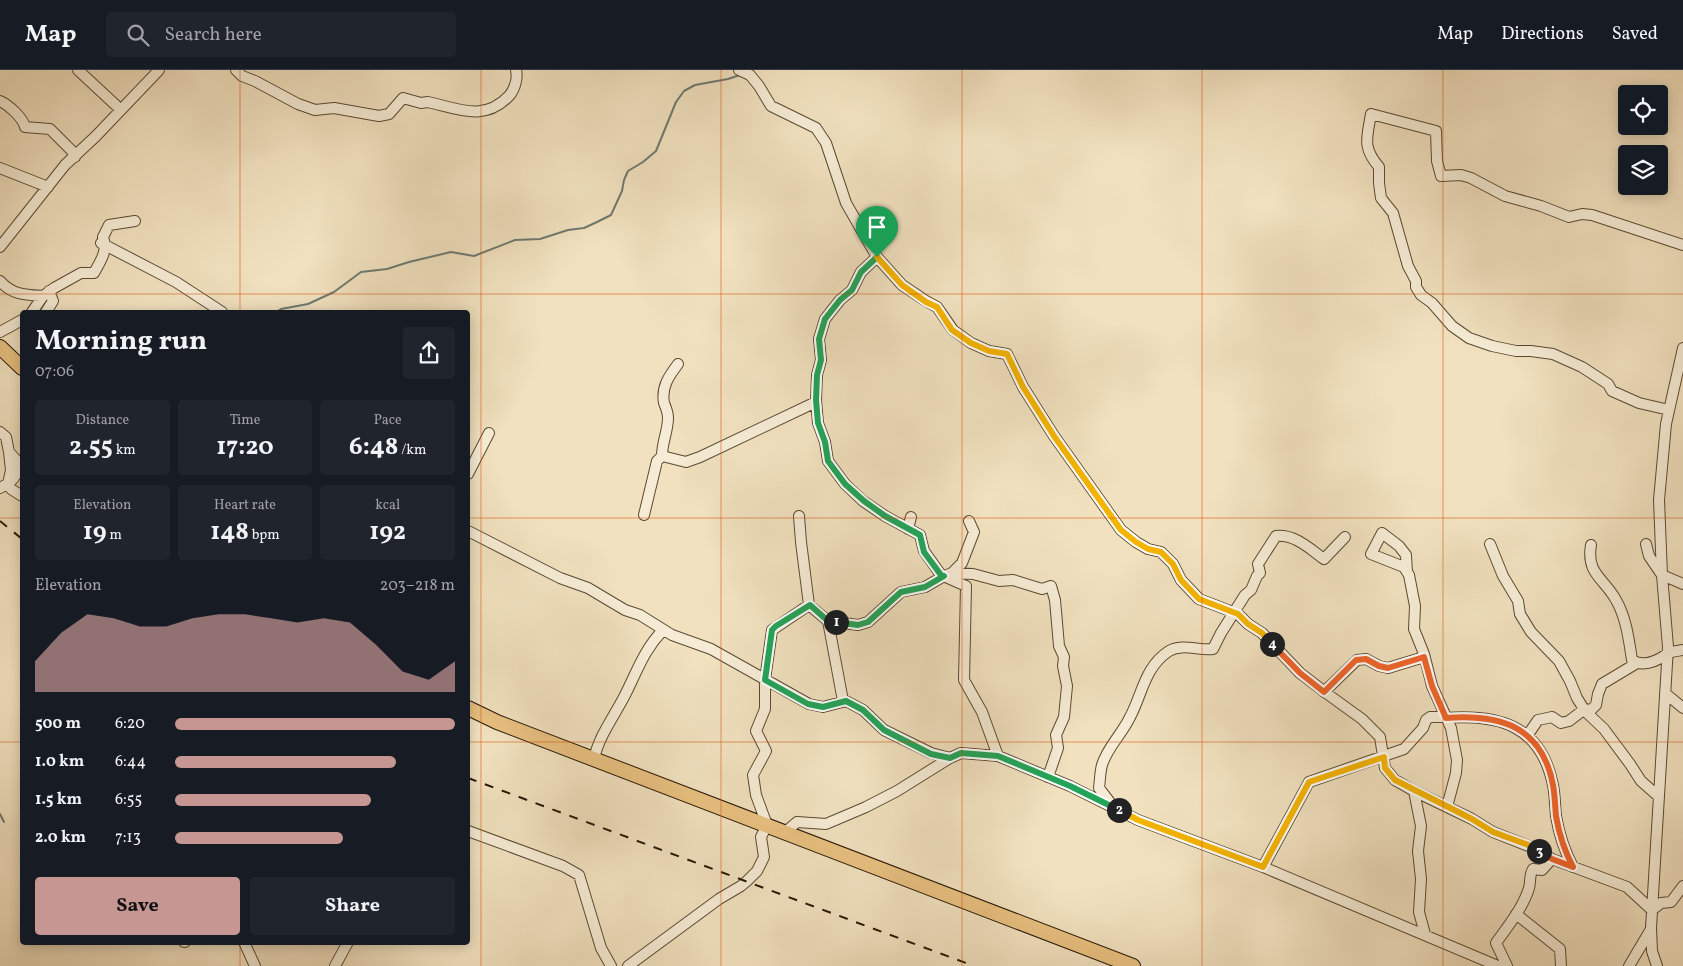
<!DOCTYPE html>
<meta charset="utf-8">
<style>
:root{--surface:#171b24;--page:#20242c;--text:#f1f3f6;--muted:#9ea1a6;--line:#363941;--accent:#c59692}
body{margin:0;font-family:Vollkorn,serif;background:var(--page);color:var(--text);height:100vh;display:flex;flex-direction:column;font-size:19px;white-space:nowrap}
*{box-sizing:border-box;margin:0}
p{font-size:16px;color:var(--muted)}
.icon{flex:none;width:28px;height:28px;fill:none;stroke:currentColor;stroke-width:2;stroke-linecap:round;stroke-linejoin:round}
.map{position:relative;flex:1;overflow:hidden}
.details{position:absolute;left:20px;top:240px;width:450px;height:635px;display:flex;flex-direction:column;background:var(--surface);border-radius:5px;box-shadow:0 2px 12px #0003}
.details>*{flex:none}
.fabs{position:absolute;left:1618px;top:15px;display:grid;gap:10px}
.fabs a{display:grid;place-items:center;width:50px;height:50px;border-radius:5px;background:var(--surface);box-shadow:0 2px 12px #0003;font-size:25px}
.pin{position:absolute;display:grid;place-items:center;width:42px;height:42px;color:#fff;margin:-51px -21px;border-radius:50% 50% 50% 0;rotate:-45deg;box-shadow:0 0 5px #0007}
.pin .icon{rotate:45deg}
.km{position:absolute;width:25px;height:25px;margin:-12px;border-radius:50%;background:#222;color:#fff;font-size:14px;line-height:25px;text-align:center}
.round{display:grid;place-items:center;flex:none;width:52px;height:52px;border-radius:5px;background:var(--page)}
.head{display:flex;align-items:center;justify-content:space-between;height:85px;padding:0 15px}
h1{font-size:28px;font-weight:700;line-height:38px}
.metrics{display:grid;grid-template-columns:repeat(3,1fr);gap:8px;height:85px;padding:5px 15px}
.metrics div{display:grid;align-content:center;border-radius:5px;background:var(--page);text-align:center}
.metrics b{font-size:25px;font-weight:700}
.metrics small{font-size:14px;font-weight:400}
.metrics p{font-size:14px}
.chart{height:140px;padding:10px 15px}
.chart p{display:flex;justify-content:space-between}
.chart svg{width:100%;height:90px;margin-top:5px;fill:var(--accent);opacity:.7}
.button{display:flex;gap:10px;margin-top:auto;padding:10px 15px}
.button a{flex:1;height:58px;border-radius:5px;background:var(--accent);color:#111;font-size:20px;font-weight:700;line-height:58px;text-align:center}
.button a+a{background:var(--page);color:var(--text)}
ul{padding:0 15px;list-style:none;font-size:16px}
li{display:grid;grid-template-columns:80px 60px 1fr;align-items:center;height:38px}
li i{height:12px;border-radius:6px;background:var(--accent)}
header{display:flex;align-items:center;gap:30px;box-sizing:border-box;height:70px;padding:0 25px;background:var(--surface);border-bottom:1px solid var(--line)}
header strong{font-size:24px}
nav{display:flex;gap:28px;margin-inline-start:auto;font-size:18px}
.search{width:350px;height:45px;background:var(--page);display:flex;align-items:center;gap:12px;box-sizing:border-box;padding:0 18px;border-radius:5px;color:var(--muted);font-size:19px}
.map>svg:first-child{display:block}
</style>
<header>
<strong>Map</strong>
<div class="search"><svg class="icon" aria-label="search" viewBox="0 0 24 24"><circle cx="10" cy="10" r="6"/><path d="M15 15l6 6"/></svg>Search here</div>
<nav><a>Map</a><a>Directions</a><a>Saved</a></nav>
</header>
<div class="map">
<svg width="1683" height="896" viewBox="0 0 1683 896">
<rect width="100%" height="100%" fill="#f1e1bf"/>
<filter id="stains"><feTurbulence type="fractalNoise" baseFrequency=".004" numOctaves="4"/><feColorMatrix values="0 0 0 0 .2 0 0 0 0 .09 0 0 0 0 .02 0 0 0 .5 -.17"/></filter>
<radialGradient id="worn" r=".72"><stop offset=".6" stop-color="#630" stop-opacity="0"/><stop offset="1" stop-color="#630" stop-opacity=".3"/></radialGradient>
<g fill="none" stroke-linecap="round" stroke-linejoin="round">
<!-- stream -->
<path stroke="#6e7a71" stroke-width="2" d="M276 242 281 239 308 234 334 222 361 202 387 199 409 192 451 182 474 186 515 170 540 169 568 160 584 158 597 152 611 145 622 121 624 110 628 101 643 92 656 81 676 32 684 21 695 15 728 9 740 5
M0 744 4 752"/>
<defs>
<path id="minor" d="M78 0 121 40
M236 0 242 6 255 11 298 34 315 40 334 38 379 46 389 44 403 28 421 33 428 32C459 39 484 52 509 26 515 19 518 8 516 0
M739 0 750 5 759 16 771 36 816 58 826 73 846 133 877 187 902 215 926 231 937 237 953 260 971 273 989 281 1007 284 1023 317 1054 366 1121 460 1136 472 1148 479 1161 482 1173 494 1181 510 1199 529 1238 544 1248 554 1262 563 1300 603 1326 623 1362 649 1380 667 1385 698 1395 710 1414 721 1421 756 1418 781 1421 809 1419 842 1425 864
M0 31C9 35 23 48 25 57L50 59 72 81 75 87
M0 98 48 117
M101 173 176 212 222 242
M0 177 65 95 96 66 159 0
M877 187 861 202 852 220 840 230 825 249 819 269 821 290 817 305 816 330 818 353 825 372 828 391 845 414 863 431 885 446 920 465 924 481 941 505 966 516 964 610 982 642 998 686
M0 211C12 225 26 225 43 226
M32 242 43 226 54 218 81 203H94C101 190 108 181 103 167L109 155 135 151
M46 242 53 231 49 221
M0 262 22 250
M1669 340 1639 333 1612 321 1608 314 1582 297 1553 284 1531 281H1516L1492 276 1469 268 1452 256 1432 233 1421 225 1416 217V211L1408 196 1393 143 1381 128 1379 113V97C1362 77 1367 68 1371 44L1436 61 1437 91 1441 106 1461 105 1471 108 1505 126 1541 136 1569 147 1582 144 1592 145 1683 175
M0 362 6 367 9 382 20 394C17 407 12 412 0 418
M9 382 11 400 8 414 11 419 22 426
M662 386C662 372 668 361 668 348 668 342 666 338 664 333 661 317 669 306 678 294
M468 404 489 363
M644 445 657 391 662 386 686 392 700 387 816 332
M799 446 801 472 809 535 828 551 843 631
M908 459 911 447
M468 461 560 508 588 518 625 540 640 545 672 565 711 579 809 634 823 637 846 631 863 640 884 660 931 683 950 688
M1490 474 1503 506 1518 531 1520 544 1531 562 1559 591 1570 611 1577 628 1585 641 1604 659 1630 694 1641 711 1658 726
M1646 474 1649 486 1662 505 1683 514
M1591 475C1586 504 1604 508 1616 530 1626 547 1629 570 1632 590 1644 598 1657 591 1667 584 1671 581 1678 581 1683 580
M1407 502 1406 485 1399 476 1382 463 1371 484 1404 497 1409 505 1415 536 1414 559 1424 584 1432 616 1451 658 1457 690 1456 703 1447 737
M952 503 962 493 974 462 969 451
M828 551 858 555 868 552 901 522 925 517 944 506 952 503 973 504 999 511 1013 510 1042 519 1051 516 1055 530 1059 576 1064 587 1063 596 1067 616 1064 647 1056 665 1058 678 1048 707
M1324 622 1357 590 1366 589 1379 596 1388 598 1424 587
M1665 623 1683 638
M1446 648C1500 644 1541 656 1553 715 1555 725 1555 736 1556 746 1559 764 1564 780 1573 797
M1527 666 1538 650 1552 647 1561 653 1569 651 1582 641 1592 639 1596 635 1598 624 1602 614 1637 593
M594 689C599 666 613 648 624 627 637 602 643 581 663 560
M1414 721 1472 749 1493 762 1531 777 1552 789 1627 817 1652 840 1661 833 1671 832 1683 816
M1112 735 1099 718C1100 711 1100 702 1102 695 1107 678 1121 665 1129 649 1142 626 1144 597 1169 581 1182 573 1199 581 1213 579L1221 563 1245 525 1251 520 1257 506 1260 503 1258 494 1276 466C1295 464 1310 479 1324 489L1345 467
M468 761 563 796 579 805 601 878 611 896
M784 763 797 752 826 754 866 737 897 721 950 688 961 683 998 686 1070 716 1138 750 1263 797 1498 896
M1263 797 1309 712 1404 679 1423 658 1426 650 1430 647H1445
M1516 844 1560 879 1561 896
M184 872H185
M244 872 255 896
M335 896 348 872
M628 896 719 829 741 816 747 811 757 801 764 787 761 767 767 755 756 725 753 705 766 681 756 661 765 639V610L772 560 809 535
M1507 896 1496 873C1508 856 1523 838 1529 818 1531 811 1529 805 1533 799L1542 800 1552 789
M1629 896 1651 859
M1657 896 1652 881 1651 858 1668 577 1662 505 1659 430 1666 354 1683 278"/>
<path id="highway" d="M0 277 22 298
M468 638 497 652 1133 896"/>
</defs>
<!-- minor casing -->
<use href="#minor" stroke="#5a4a32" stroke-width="12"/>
<!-- highway casing -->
<use href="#highway" stroke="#271703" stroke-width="16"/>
<!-- minor -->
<use href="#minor" stroke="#f6ecd5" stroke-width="10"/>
<!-- highway -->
<use href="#highway" stroke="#e8c080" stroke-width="14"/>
<!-- rail -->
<path stroke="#271703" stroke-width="2" stroke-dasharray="9 9" stroke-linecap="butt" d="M0 451 22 469
M468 708 974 896"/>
</g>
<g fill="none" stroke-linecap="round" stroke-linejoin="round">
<defs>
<path id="split-1" d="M836 552 858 555 868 552 901 522 925 517 944 506 941 505 924 482 920 465 885 446 864 431 845 414 828 391 825 372 818 353 816 330 817 305 821 290 819 269 825 249 840 230 852 220 861 202 877 187"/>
<path id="split-2" d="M836 552 828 551 810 535 776 556 772 560 765 610 808 634 823 637 846 631 863 640 884 660 931 684 950 688 961 683 998 686 1070 716 1119 740"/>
<path id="split-3" d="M1119 740 1138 750 1263 797 1309 712 1384 687 1385 698 1395 710 1472 749 1493 762 1531 776 1539 781"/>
<path id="split-4" d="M1272 574 1300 603 1324 622 1356 590 1366 589 1379 596 1388 598 1424 587 1432 616 1446 648C1500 644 1542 656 1553 715 1555 725 1555 736 1556 746 1559 764 1564 780 1573 797L1552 789 1539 781"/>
<path id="split-5" d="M877 187 902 215 926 232 937 237 952 260 971 273 989 281 1007 284 1023 317 1054 366 1121 460 1136 472 1148 479 1161 482 1173 494 1181 510 1199 529 1238 544 1248 554 1262 563 1272 574"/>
</defs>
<!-- split-1 casing -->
<use href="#split-1" stroke="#fff" stroke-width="10"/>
<!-- split-2 casing -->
<use href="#split-2" stroke="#fff" stroke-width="10"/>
<!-- split-3 casing -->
<use href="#split-3" stroke="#fff" stroke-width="10"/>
<!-- split-4 casing -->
<use href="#split-4" stroke="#fff" stroke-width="10"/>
<!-- split-5 casing -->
<use href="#split-5" stroke="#fff" stroke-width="10"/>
<!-- split-1 -->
<use href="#split-1" stroke="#22a559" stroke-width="6"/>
<!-- split-2 -->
<use href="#split-2" stroke="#22a559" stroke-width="6"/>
<!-- split-3 -->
<use href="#split-3" stroke="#f5b400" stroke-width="6"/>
<!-- split-4 -->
<use href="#split-4" stroke="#f0652b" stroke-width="6"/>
<!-- split-5 -->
<use href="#split-5" stroke="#f5b400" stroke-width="6"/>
</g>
<!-- grid -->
<path fill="none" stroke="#d5520b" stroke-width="1" stroke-opacity="0.55" d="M240 0V242M481 0V896M721 0V896M962 0V896M1202 0V896M1443 0V896M0 224H1683M0 448H22M468 448H1683M0 672H22M468 672H1683M240 872V896"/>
<rect width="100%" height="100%" filter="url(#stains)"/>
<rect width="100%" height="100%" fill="url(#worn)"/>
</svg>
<div class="fabs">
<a><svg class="icon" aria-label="locate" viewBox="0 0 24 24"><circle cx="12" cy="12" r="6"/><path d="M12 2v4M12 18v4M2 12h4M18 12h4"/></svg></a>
<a><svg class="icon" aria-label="layers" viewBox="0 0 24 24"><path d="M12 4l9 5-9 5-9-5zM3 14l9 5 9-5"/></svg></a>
</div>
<div class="pin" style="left:877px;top:187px;background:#1e9e55"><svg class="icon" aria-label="arrive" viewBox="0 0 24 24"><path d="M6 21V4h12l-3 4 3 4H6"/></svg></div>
<b class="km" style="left:836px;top:552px">1</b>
<b class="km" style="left:1119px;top:740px">2</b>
<b class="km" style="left:1539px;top:781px">3</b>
<b class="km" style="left:1272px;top:574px">4</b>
<section class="details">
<div class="head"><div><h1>Morning run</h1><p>07:06</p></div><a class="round"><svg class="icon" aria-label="share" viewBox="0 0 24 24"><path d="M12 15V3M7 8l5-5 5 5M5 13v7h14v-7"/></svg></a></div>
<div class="metrics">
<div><p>Distance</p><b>2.55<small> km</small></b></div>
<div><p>Time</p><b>17:20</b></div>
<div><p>Pace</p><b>6:48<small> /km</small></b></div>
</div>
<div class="metrics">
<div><p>Elevation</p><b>19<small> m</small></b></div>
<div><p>Heart rate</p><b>148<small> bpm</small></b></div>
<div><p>kcal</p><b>192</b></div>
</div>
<div class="chart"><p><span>Elevation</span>203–218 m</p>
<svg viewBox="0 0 160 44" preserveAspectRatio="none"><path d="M0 44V29L10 15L20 6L30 8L40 12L50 12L60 8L70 6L80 6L90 8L100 10L110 8L120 10L130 21L140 34L150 38L160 29V44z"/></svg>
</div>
<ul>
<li><b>500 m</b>6:20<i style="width:100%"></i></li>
<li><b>1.0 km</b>6:44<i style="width:79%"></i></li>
<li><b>1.5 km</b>6:55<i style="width:70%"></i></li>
<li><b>2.0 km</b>7:13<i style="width:60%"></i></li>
</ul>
<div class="button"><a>Save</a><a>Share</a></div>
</section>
</div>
